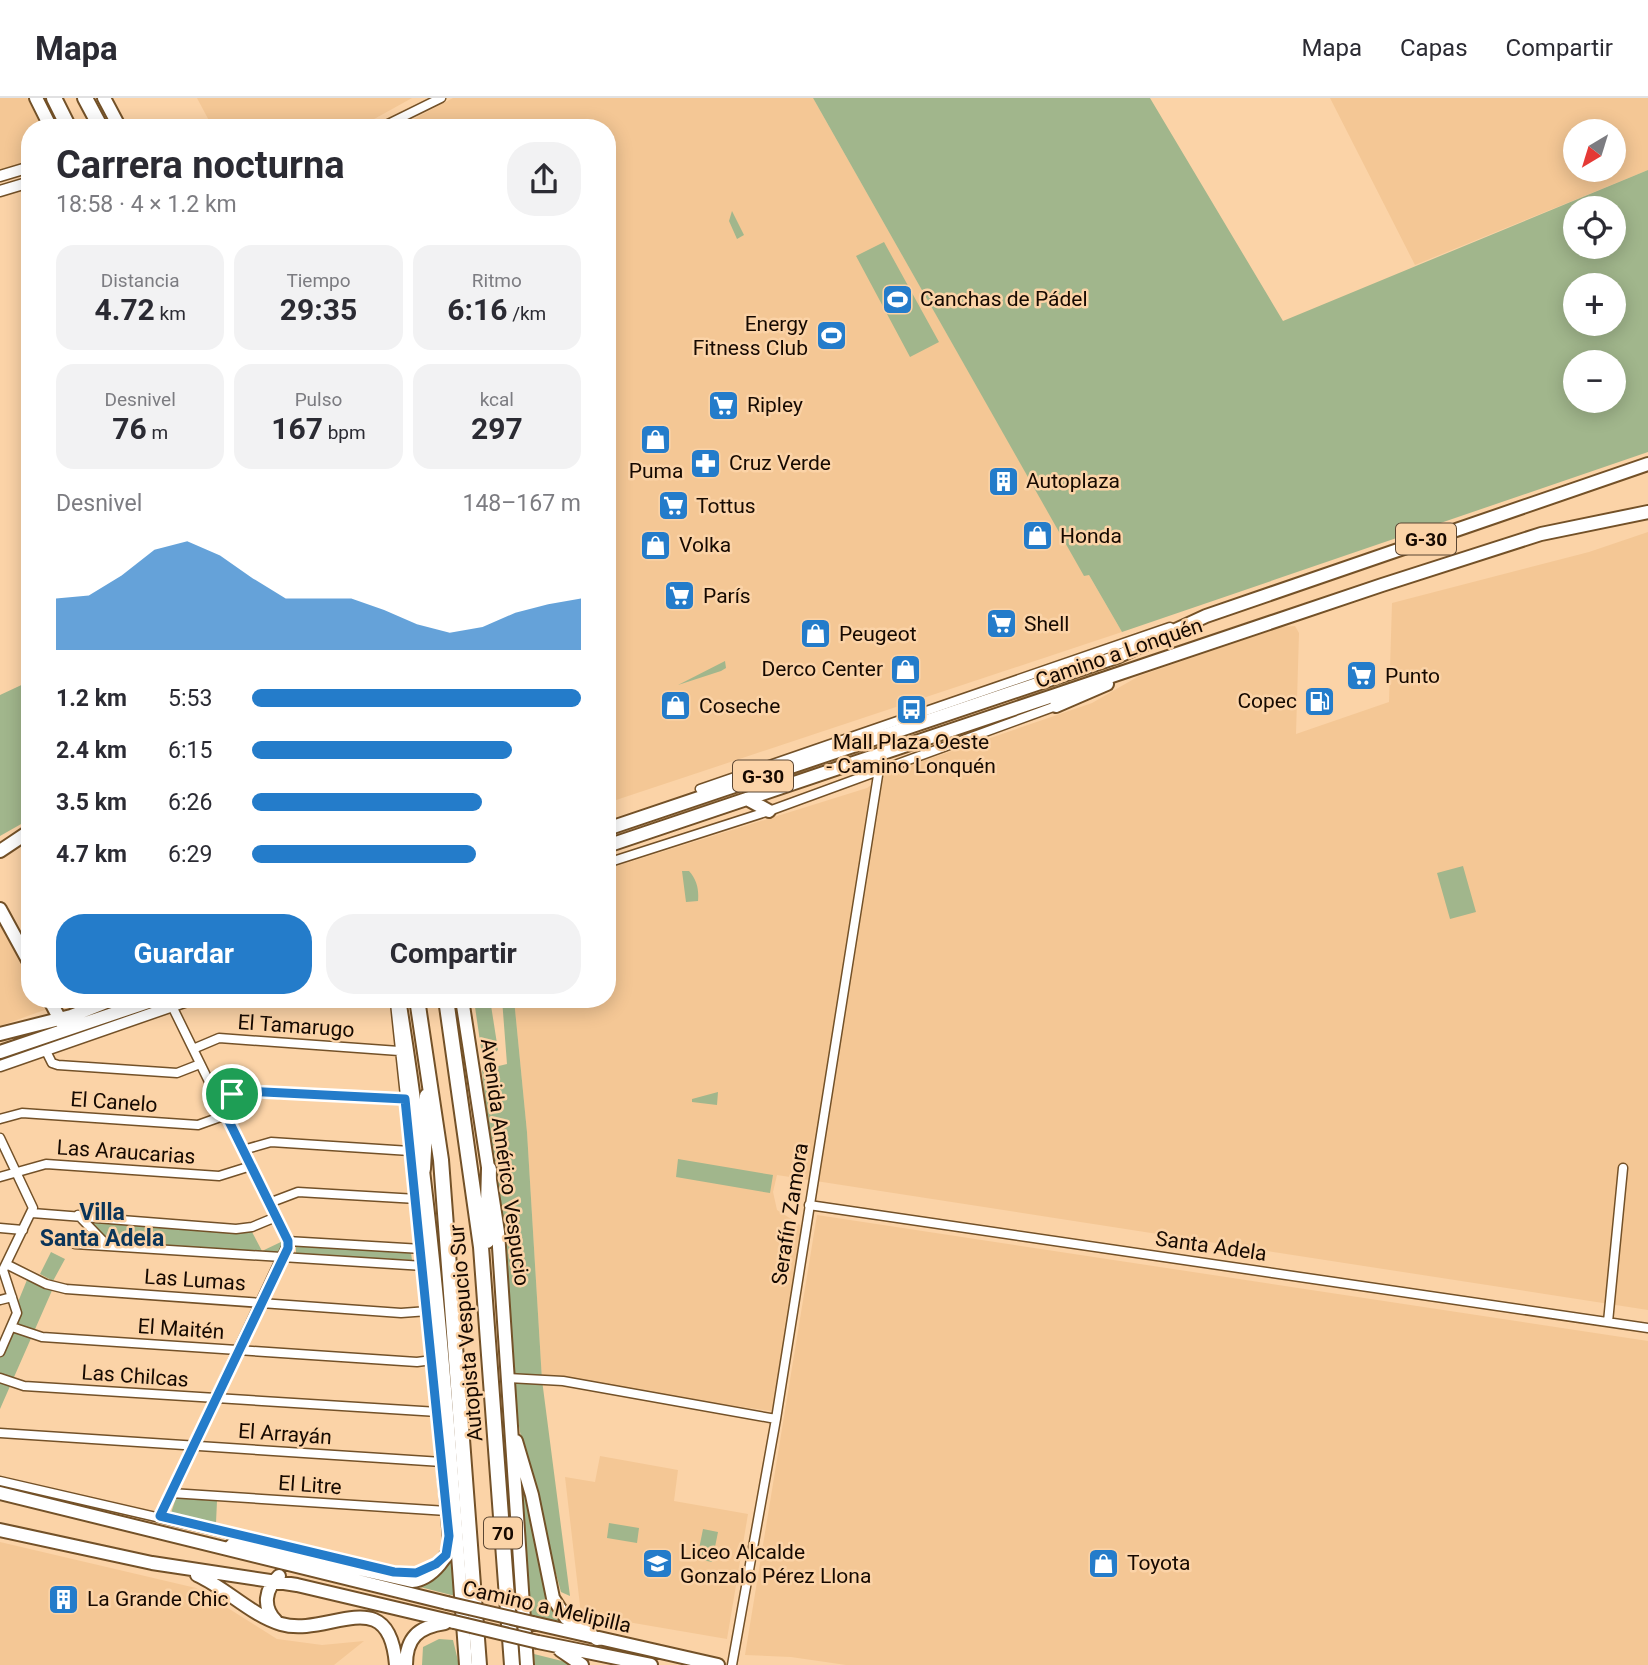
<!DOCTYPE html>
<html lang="es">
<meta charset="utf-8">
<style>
:root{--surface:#fff;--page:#f2f2f3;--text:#2b2b33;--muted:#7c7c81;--line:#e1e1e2;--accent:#247cca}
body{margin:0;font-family:Roboto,sans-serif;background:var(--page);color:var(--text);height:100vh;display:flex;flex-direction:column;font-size:26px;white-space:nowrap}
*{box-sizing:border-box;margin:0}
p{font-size:23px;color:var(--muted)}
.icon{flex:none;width:38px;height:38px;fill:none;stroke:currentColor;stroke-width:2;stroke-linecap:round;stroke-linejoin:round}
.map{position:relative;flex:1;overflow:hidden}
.panel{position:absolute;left:21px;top:21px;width:595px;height:889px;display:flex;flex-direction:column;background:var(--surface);border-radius:28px;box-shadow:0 4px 18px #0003}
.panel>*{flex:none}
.needle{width:46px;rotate:218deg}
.fabs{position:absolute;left:1563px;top:21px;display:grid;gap:14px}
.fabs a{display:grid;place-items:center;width:63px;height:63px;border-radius:50%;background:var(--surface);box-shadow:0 4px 18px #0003;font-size:35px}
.pin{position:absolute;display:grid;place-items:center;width:60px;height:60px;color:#fff;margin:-30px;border:4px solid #fff;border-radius:50%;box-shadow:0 2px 7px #0007}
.round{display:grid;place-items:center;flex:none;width:74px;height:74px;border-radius:28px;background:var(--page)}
.headline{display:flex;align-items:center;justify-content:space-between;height:119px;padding:0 35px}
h1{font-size:38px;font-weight:700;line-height:52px}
.figures{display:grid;grid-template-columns:repeat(3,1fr);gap:10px;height:119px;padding:7px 35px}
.figures div{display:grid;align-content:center;border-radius:18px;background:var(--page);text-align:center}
.figures b{font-size:30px;font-weight:700}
.figures small{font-size:19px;font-weight:400}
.figures p{font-size:19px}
.chart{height:196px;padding:14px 35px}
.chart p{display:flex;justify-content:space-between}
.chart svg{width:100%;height:126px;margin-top:7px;fill:var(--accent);opacity:.7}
.cta{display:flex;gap:14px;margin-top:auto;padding:14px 35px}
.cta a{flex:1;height:80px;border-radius:28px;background:var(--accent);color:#fff;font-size:28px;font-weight:700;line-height:80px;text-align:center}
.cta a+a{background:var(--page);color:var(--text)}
ul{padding:0 35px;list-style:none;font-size:23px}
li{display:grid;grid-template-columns:112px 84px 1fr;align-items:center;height:52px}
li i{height:18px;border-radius:9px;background:var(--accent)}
header{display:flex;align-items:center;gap:42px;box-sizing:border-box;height:98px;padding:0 35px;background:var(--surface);border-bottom:2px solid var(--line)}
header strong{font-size:33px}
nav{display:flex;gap:38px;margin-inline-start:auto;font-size:24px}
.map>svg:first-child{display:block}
</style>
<header>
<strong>Mapa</strong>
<nav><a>Mapa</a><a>Capas</a><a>Compartir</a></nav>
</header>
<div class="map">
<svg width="1648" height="1567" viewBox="0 0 1648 1567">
<rect width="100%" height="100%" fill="#fbd3a7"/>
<!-- built -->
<path fill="#f4c795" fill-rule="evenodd" d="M0 0H27L43 30H30V66L0 73Z
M197 0H412L358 30H213Z
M453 0H813L1084 477H1089L1122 534 607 705V30H397Z
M1330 0H1648V72L1415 167ZM1575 33H1614V72H1575Z
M1648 434V1212L777 1077 773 1094 777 1112 802 1128 772 1313 542 1282 527 1034 514 901H607V771L867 690 888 675 1092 605 1139 578 1281 529 1295 528 1299 535 1296 636 1389 604 1392 505 1589 454Z
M0 820 30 874V901H45L50 910 0 928Z
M817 1117 1648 1243V1567H846L791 1559 745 1557Z
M600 1358 678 1372 674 1403 748 1416 727 1541 581 1516 565 1379 595 1384Z
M0 1444 196 1490 277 1541 322 1547 364 1543 334 1567H0Z"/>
<!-- green -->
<path fill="#a1b68c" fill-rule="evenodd" d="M813 0H1150L1283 223 1648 72V354L1122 534 1089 477 1084 478ZM1575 110H1614V149H1575ZM1575 187H1614V226H1575ZM1575 264H1614V303H1575Z
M732 113 744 137 737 141 729 123Z
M884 144 939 244 910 259 856 158Z
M725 563 726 570 721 573 678 587Z
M30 583V721L0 738V597Z
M1463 768 1476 814 1450 821 1437 775Z
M682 773H689C697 782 699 791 698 803L686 804Z
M490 901 498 952 492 957H482L474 902Z
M502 901H514L527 1034 542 1282 570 1498 561 1494 524 1357 518 1322 482 972 507 966Z
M718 994 717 1007 692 1004V1001Z
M678 1061 773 1077 770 1095 676 1079Z
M87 1123 243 1132 252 1134 262 1153 283 1143 282 1154H259L82 1143 89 1129Z
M296 1146 411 1155 412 1162 296 1156Z
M51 1154 65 1161 53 1183 40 1176Z
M29 1177 54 1188 0 1311V1248Z
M526 1394 566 1525 528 1517 521 1397Z
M176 1400 217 1403 216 1425 171 1415Z
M609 1425 639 1430 637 1445 607 1440Z
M703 1431 718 1434 712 1464 697 1461Z
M453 1457 455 1498 420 1489C436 1482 445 1473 453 1457Z
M439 1541 453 1542 459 1567H422L423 1549Z
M534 1556 570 1565 572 1567H535Z"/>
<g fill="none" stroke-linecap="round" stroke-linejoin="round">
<defs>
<path id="minor" d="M380 30 441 0
M700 691 1170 529
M607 765 769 713 1056 608
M353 901 395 905 428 1213 448 1448
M193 951 219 940 399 953
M46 953 52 965 58 967 177 975 200 966
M219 1003 244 994 405 1001
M0 1021 22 1015 198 1027 226 1017
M0 1040 33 1110 3 1172 17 1215 0 1254
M243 1052 271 1044 410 1053
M0 1079 46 1066 219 1078 251 1068
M269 1105 298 1094 417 1101
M809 1107 1648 1230
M32 1115 236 1131 252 1129 276 1119
M78 1117 107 1147
M0 1130 23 1132
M287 1143 422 1151
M75 1146 424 1168
M6 1166 46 1186 66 1191 401 1215 428 1213
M0 1202 12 1199
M1608 1224 1623 1070
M12 1229 42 1239 417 1264 432 1262
M0 1280 24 1288 438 1314
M506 1280 563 1283 776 1321
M0 1335 442 1364
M0 1383 286 1449
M171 1395 447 1413
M160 1418 288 1145 172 908
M401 1476 416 1475 429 1470
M732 1567 776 1321 879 671"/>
<path id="tertiary" d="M0 78 30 69
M0 93 30 84
M0 968 193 901"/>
<path id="primary" d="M36 0 51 30
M104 0 120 30
M1056 608 1107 586
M747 701 769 713
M607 731 1117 559 1206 518 1648 366
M607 748 1382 487 1541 436 1648 414
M0 753 30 733
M0 811 30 866
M49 901 62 925
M399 901C435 1122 450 1344 466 1567
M462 901 498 1134 527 1567
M0 936 71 918 114 901
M0 954 157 901
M516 1343 532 1397 553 1500 566 1520 597 1541
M0 1395 447 1505
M0 1432 152 1465 297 1487 454 1524
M232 1447 274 1452 412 1483C434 1481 449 1456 456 1437
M197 1477C226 1490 251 1517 281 1526 328 1540 389 1482 396 1567
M276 1523C262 1509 265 1491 279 1478
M533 1525 718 1567
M538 1544 651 1567
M560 1552 582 1567
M406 1567C406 1540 418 1529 445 1525"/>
<path id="motorway" d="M54 0 69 30
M85 0 101 30
M417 901 441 1062 479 1567
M446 901 481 1149 512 1567
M423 1071 427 998
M487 1143 489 1071"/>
</defs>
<!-- minor casing -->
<use href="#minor" stroke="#735128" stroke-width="11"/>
<!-- tertiary casing -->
<use href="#tertiary" stroke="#735128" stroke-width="13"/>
<!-- primary casing -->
<use href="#primary" stroke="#735128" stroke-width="16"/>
<!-- motorway casing -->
<use href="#motorway" stroke="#735128" stroke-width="18"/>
<!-- minor -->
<use href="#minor" stroke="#fff" stroke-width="8"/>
<!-- tertiary -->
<use href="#tertiary" stroke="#fff" stroke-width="10"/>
<!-- primary -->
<use href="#primary" stroke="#fff" stroke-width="12"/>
<!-- motorway -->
<use href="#motorway" stroke="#fff" stroke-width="14"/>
<defs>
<path id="primary-bridge" d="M447 1505 533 1525
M454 1524 538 1544"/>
</defs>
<!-- primary-bridge casing -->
<use href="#primary-bridge" stroke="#735128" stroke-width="16" stroke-linecap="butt"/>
<!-- primary-bridge -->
<use href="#primary-bridge" stroke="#fff" stroke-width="12"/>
</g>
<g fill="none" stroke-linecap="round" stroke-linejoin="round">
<defs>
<path id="route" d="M244 993 405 1001 449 1438 446 1457 436 1466 416 1475 394 1474 160 1418 288 1150V1143L219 1003Z"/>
</defs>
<!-- route casing -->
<use href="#route" stroke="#fff" stroke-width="14"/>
<!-- route -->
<use href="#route" stroke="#247cca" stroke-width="9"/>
</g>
<!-- icons -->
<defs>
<symbol id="stadium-square" viewBox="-11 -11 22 22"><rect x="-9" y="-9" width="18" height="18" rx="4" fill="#247cca" stroke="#fbd3a7"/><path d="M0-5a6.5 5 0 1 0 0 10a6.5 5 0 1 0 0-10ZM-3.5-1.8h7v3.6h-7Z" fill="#fff"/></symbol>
<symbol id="supermarket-square" viewBox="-11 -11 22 22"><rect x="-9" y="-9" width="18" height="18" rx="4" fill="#247cca" stroke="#fbd3a7"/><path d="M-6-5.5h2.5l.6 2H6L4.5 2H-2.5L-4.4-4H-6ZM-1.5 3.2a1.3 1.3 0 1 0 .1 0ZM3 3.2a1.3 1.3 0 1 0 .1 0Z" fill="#fff"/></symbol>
<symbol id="shop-square" viewBox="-11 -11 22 22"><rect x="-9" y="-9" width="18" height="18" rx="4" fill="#247cca" stroke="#fbd3a7"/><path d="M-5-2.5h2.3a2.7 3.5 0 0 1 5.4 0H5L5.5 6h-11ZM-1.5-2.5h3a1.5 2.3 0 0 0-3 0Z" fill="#fff"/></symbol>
<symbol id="pharmacy-square" viewBox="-11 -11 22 22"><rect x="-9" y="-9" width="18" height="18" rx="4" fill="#247cca" stroke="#fbd3a7"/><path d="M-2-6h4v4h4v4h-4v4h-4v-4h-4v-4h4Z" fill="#fff"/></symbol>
<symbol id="building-square" viewBox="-11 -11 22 22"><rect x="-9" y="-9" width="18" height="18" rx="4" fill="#247cca" stroke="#fbd3a7"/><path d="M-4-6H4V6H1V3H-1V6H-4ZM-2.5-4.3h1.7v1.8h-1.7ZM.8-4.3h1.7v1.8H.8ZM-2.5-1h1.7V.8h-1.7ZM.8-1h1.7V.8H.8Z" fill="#fff"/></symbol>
<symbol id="fuel-square" viewBox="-11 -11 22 22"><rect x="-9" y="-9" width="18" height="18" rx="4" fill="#247cca" stroke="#fbd3a7"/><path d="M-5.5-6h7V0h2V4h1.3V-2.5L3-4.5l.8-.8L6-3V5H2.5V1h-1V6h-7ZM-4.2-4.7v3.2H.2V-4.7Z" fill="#fff"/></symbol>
<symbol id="bus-square" viewBox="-11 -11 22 22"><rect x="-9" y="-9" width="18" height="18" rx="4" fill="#247cca" stroke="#fbd3a7"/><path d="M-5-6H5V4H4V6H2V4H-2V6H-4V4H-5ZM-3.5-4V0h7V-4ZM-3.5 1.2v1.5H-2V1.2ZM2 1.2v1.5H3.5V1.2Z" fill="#fff"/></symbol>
<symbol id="school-square" viewBox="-11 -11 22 22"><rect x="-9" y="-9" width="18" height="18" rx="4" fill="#247cca" stroke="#fbd3a7"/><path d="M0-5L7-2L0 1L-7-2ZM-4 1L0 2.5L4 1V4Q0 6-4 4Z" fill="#fff"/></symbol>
</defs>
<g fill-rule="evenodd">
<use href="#stadium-square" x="880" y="184" width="35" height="35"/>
<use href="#stadium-square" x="814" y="220" width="35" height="35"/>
<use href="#supermarket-square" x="706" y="290" width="35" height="35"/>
<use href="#shop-square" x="638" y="324" width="35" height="35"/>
<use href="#pharmacy-square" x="688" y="348" width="35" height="35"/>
<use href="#building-square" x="986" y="366" width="35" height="35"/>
<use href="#supermarket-square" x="656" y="390" width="35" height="35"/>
<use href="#shop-square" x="1020" y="420" width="35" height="35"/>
<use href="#shop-square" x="638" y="430" width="35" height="35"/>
<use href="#supermarket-square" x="662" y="480" width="35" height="35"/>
<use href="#supermarket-square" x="984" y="508" width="35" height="35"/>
<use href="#shop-square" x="798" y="518" width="35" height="35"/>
<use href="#shop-square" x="888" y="554" width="35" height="35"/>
<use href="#supermarket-square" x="1344" y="560" width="35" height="35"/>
<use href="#fuel-square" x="1302" y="586" width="35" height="35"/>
<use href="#shop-square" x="658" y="590" width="35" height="35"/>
<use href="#bus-square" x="894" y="594" width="35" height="35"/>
<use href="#shop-square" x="1086" y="1448" width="35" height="35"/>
<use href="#school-square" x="640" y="1448" width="35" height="35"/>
<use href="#building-square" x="46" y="1484" width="35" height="35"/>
</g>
<g text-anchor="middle" stroke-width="5" stroke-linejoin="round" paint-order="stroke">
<!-- shield labels -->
<g fill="#fbd3a7" stroke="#5b4632" stroke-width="2">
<rect x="1396" y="425.5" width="60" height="31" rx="5"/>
<rect x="733" y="662.5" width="60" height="31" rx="5"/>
<rect x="484" y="1419.5" width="38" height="31" rx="5"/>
</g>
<g font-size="19" font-weight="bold" fill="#160900">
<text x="1426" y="448">G-30</text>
<text x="763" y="685">G-30</text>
<text x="503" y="1442">70</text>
</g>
<!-- poi labels -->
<g font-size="21" fill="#160900" stroke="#fbd3a7" text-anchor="start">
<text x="920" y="208">Canchas de Pádel</text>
<text x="808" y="233" text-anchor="end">Energy<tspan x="808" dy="24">Fitness Club</tspan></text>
<text x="747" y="314">Ripley</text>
<text x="729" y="372">Cruz Verde</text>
<text x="656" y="380" text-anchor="middle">Puma</text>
<text x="1026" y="390">Autoplaza</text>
<text x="696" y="415">Tottus</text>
<text x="1060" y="445">Honda</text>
<text x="679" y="454">Volka</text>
<text x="703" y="505">París</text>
<text x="1024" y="533">Shell</text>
<text x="839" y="543">Peugeot</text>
<text x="883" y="578" text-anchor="end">Derco Center</text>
<text x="1385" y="585">Punto</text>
<text x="1297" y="610" text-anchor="end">Copec</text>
<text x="699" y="615">Coseche</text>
<text x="911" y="651" text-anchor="middle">Mall Plaza Oeste<tspan x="911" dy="24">- Camino Lonquén</tspan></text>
<text x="680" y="1461">Liceo Alcalde<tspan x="680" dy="24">Gonzalo Pérez Llona</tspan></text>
<text x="1127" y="1472">Toyota</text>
<text x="87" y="1508">La Grande Chic</text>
</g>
<!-- street labels -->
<g font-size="21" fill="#160900" stroke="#fbd3a7">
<text transform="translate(1119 555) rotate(-19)" y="7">Camino a Lonquén</text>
<text transform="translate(296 928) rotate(4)" y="7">El Tamarugo</text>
<text transform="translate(114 1004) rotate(4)" y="7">El Canelo</text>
<text transform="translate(126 1054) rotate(4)" y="7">Las Araucarias</text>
<text transform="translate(505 1064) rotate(82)" y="7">Avenida Américo Vespucio</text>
<text transform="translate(790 1116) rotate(-81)" y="7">Serafín Zamora</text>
<text transform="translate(1211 1148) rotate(8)" y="7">Santa Adela</text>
<text transform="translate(195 1182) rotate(4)" y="7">Las Lumas</text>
<text transform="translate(181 1231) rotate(4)" y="7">El Maitén</text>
<text transform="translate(466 1235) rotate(-95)" y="7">Autopista Vespucio Sur</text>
<text transform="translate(135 1278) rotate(4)" y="7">Las Chilcas</text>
<text transform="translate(285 1336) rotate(4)" y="7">El Arrayán</text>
<text transform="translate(310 1387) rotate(4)" y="7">El Litre</text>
<text transform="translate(547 1509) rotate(13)" y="7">Camino a Melipilla</text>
</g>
<!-- neighbourhood labels -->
<g font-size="23" font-weight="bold" fill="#0a3459" stroke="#fbd3a7">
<text x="102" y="1122">Villa<tspan x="102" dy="26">Santa Adela</tspan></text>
</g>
</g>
</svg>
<div class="fabs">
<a><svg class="needle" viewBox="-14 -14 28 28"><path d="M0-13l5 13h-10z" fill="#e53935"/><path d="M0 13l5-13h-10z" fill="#7c7c81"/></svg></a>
<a><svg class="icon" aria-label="locate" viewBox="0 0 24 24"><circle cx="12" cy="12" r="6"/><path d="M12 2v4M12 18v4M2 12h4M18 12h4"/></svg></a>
<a>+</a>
<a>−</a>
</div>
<div class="pin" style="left:232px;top:996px;background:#1e9e55"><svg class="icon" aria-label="arrive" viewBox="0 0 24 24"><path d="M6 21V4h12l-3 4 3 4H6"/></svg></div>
<section class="panel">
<div class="headline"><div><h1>Carrera nocturna</h1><p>18:58 · 4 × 1.2 km</p></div><a class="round"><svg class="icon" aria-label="share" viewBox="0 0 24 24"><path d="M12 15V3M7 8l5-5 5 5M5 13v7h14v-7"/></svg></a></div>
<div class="figures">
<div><p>Distancia</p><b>4.72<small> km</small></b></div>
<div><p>Tiempo</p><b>29:35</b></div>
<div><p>Ritmo</p><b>6:16<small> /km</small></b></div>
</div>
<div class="figures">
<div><p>Desnivel</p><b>76<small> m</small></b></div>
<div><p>Pulso</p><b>167<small> bpm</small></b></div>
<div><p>kcal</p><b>297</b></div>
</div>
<div class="chart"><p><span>Desnivel</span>148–167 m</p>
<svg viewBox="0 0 160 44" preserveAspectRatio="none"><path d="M0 44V26L10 25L20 18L30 9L40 6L50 11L60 19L70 26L80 26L90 26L100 30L110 35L120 38L130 36L140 31L150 28L160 26V44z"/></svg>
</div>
<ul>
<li><b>1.2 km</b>5:53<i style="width:100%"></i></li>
<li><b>2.4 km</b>6:15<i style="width:79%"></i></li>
<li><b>3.5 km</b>6:26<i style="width:70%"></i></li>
<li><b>4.7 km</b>6:29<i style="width:68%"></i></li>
</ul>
<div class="cta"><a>Guardar</a><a>Compartir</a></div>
</section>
</div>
